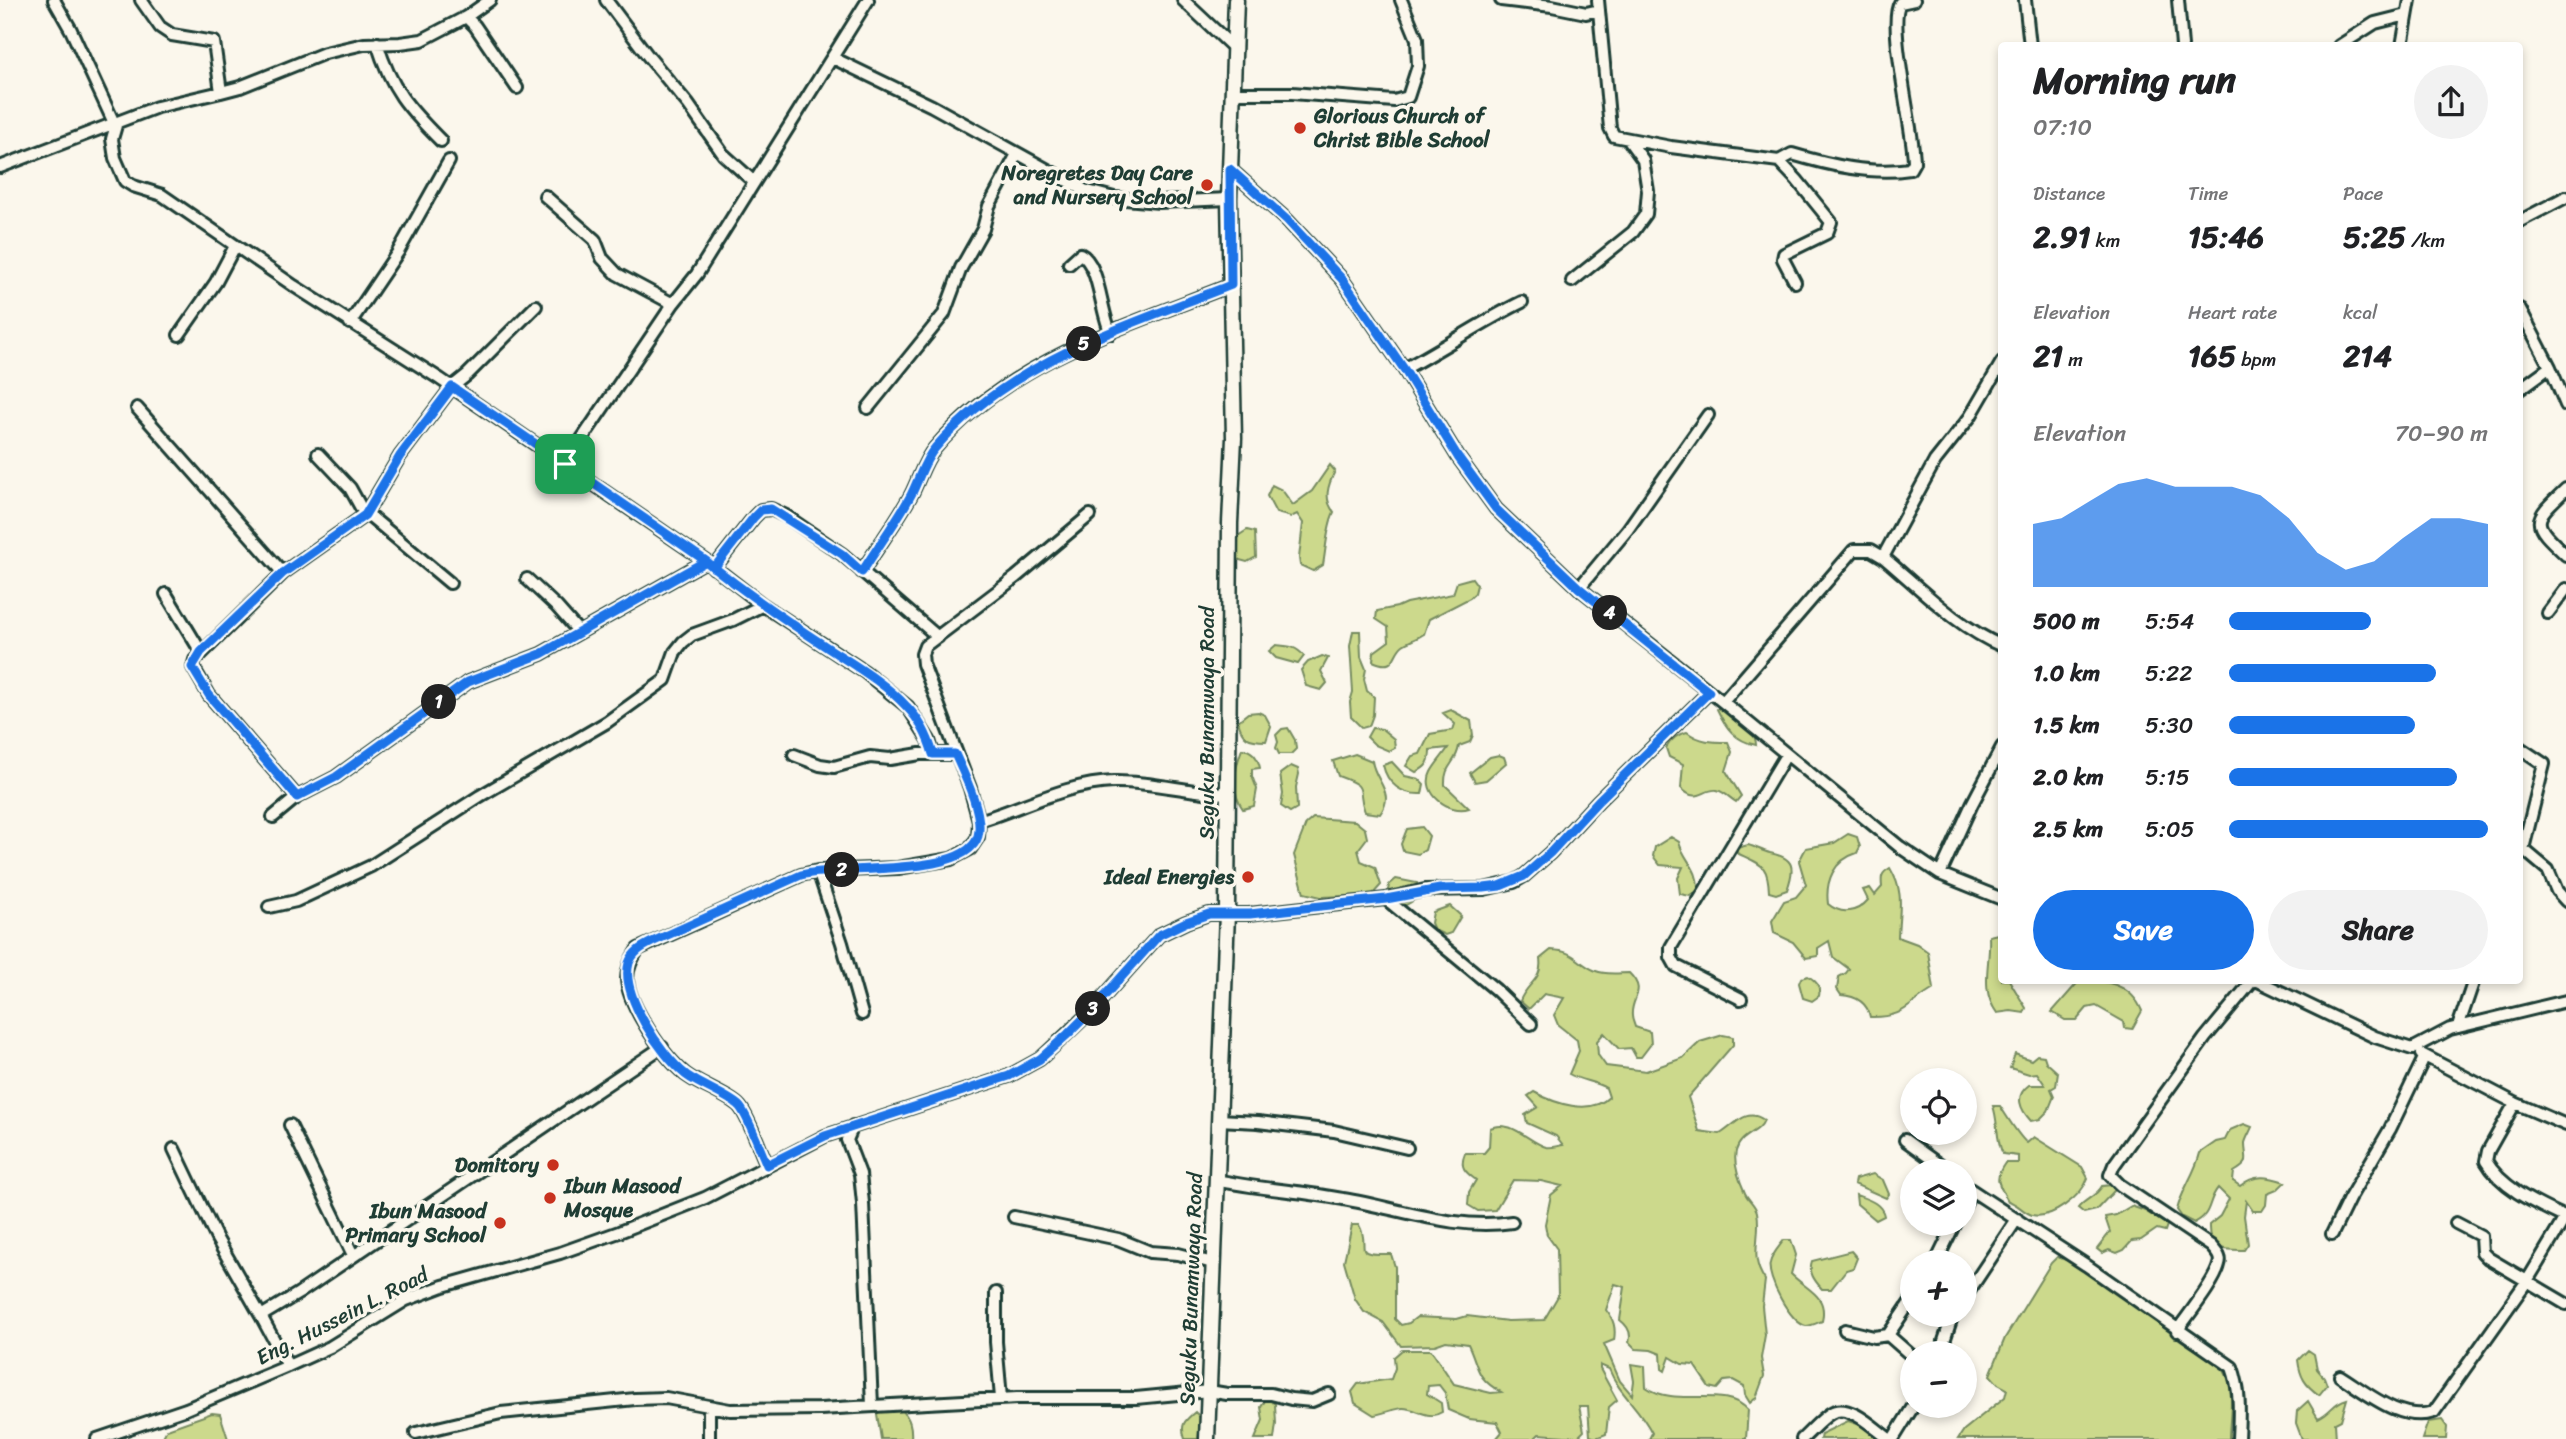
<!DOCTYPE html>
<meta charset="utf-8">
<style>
:root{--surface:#fff;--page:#f2f2f2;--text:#202124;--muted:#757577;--accent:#1a73e8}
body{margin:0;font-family:Sriracha,sans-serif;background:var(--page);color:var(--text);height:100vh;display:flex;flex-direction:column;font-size:26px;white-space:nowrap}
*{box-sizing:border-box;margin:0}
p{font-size:23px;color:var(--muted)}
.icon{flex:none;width:38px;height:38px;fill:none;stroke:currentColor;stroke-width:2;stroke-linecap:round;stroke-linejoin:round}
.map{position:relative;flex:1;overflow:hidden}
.sheet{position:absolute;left:1998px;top:42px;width:525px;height:942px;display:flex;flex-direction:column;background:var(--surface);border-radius:7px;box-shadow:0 4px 10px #0003}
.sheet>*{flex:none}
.buttons{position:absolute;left:1900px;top:1068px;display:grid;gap:14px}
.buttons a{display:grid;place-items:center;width:77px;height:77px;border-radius:50%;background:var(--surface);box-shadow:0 4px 10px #0003;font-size:35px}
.pin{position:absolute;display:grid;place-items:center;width:60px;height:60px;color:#fff;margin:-30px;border-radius:14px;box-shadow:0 4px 10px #0006}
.km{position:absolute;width:35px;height:35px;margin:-18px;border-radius:50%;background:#222;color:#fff;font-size:19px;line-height:35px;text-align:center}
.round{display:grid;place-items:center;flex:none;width:74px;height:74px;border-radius:37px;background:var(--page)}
.headline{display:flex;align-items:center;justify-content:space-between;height:119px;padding:0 35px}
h1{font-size:38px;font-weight:800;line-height:52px}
.figures{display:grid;grid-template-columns:repeat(3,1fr);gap:10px;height:119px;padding:7px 35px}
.figures div{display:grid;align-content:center}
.figures b{font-size:30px;font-weight:800}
.figures small{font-size:19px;font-weight:400}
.figures p{font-size:19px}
.chart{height:196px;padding:14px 35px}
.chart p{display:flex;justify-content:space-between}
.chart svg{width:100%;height:126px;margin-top:7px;fill:var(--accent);opacity:.7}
.button{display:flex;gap:14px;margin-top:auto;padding:14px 35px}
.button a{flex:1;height:80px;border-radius:42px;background:var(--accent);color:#fff;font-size:28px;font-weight:800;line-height:80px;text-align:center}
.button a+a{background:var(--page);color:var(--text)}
ul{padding:0 35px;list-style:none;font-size:23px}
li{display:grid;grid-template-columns:112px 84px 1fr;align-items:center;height:52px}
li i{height:18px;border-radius:9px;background:var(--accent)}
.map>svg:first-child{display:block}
</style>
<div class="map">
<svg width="2566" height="1439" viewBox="0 0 2566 1439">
<rect width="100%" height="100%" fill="#fbf7ec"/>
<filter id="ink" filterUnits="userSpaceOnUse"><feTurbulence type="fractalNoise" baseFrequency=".0143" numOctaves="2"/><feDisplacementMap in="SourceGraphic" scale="14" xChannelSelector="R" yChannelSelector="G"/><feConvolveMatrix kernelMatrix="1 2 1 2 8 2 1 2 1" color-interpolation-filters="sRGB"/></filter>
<g filter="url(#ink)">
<!-- green -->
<path fill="#ccd98c" stroke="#768b60" stroke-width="2" d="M1330 465 1335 471C1328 485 1323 499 1334 512 1327 526 1326 549 1323 565L1313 571 1300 565 1299 558 1303 523 1297 514 1291 517 1276 513 1267 496 1272 485 1282 490 1293 505 1312 491Z
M1247 530 1255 532 1256 557 1247 562 1236 559 1238 536Z
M1472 578 1477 585 1475 593 1470 598 1429 619 1424 634C1418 638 1409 641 1403 645 1392 653 1397 672 1373 661L1374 652 1389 641 1388 627 1376 619 1377 611 1397 607 1406 603 1453 594 1457 582Z
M1353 631H1360L1361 657 1366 669 1364 679 1367 691 1374 697 1373 715 1369 726 1362 728 1351 717 1350 702 1353 692 1350 646Z
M1276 645C1288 646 1296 646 1304 656L1298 664 1276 658 1269 651Z
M1322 656 1328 658 1321 671 1327 683 1321 690 1306 686 1301 670 1308 662Z
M1721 706C1727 710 1729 715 1734 719 1744 727 1756 731 1756 745 1735 741 1726 728 1717 709Z
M1451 710 1471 721 1473 735 1470 742 1459 746C1456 765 1444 764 1445 785L1469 808C1450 815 1420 793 1431 772 1435 764 1443 756 1448 748L1430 750C1430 762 1427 767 1416 772L1406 766 1412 756 1420 754 1430 734 1453 730 1455 724 1443 713Z
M1258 712 1265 715 1271 726 1266 741C1248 741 1242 738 1238 721L1248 713Z
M1288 728 1295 740 1296 749 1291 754H1279L1276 748 1278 742 1276 735 1282 729Z
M1372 728 1382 729 1394 739 1395 748 1389 751 1375 745 1367 737Z
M1687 732C1700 742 1712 742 1728 742L1732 752 1726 771 1741 796 1736 802C1730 798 1723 791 1717 790 1704 788 1697 805 1681 788L1683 764 1669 757 1666 748C1671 739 1677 734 1687 732Z
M1242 749C1253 750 1258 758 1260 768L1252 769V776L1257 789 1254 806 1243 809C1230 791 1235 768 1242 749Z
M1355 754 1372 761C1375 782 1396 792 1380 814L1365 812C1355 787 1371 788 1338 776L1333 761Z
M1499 755 1504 757 1506 763 1486 780 1475 782 1470 773 1490 757Z
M1392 762 1405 776 1419 779 1424 784 1422 794C1402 795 1387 784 1383 765Z
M1291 766 1298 769 1299 774 1296 787 1297 808 1290 812 1281 806 1283 794 1280 774Z
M1313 818 1355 821 1365 829 1367 838 1358 850 1361 861 1375 867 1381 885 1372 895 1321 897 1304 893 1294 855 1306 824Z
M1422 827 1429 836 1425 850 1418 854 1403 851 1401 844 1407 829Z
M1848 834 1857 837 1860 847 1857 853C1834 860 1825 881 1828 904 1841 915 1857 913 1868 900L1863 890 1870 888 1875 895 1882 887C1881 877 1881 873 1890 868 1905 893 1899 909 1898 937L1917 944 1928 952 1934 989C1906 1005 1905 1018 1870 1017 1867 1002 1855 996 1841 995L1837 989 1839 977 1846 973 1849 969 1833 957 1829 941 1818 948V956L1806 958 1793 942 1774 933 1772 921 1784 901 1796 897 1806 885 1799 861 1806 848 1834 843Z
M1671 837 1679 842C1684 861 1699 868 1698 890L1690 896 1680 894 1678 878 1683 867 1660 865 1653 856 1655 847Z
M1748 845C1756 847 1762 851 1770 853 1795 858 1795 868 1787 890L1776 894 1769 892C1768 864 1762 865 1737 853V848Z
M1396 879 1417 883C1417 897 1417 901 1403 906L1388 891 1389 885Z
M1450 906 1461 916 1451 933 1445 935 1434 930 1431 923 1433 912Z
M2002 933V980H2009L2026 1008 2024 1013 2011 1011 1997 1013C1979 988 1991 964 1989 936Z
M1551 950C1577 951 1576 963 1596 971 1605 975 1619 973 1629 973 1648 992 1630 997 1632 1016 1632 1020 1634 1023 1635 1027L1650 1032 1651 1044 1641 1057H1636L1631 1048 1619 1049 1604 1033 1597 1041 1598 1055 1606 1066 1646 1071 1683 1058 1700 1042 1723 1035 1733 1037V1045L1688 1097 1699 1131 1720 1134C1735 1125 1746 1107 1764 1120 1759 1134 1741 1133 1736 1151 1733 1163 1740 1182 1745 1193 1748 1200 1755 1204 1757 1212 1762 1237 1748 1256 1765 1280L1762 1306 1765 1335 1761 1358 1764 1376 1756 1398 1750 1403 1745 1395 1744 1386 1733 1380 1724 1381 1717 1389 1709 1387 1694 1365 1682 1364 1670 1357 1665 1371 1662 1369 1661 1354 1651 1350 1636 1349 1629 1342C1632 1333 1628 1326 1620 1320L1625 1287 1615 1284 1606 1310C1614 1320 1616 1328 1614 1340L1604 1344 1620 1381 1632 1395 1634 1381 1631 1364 1645 1366 1646 1387C1677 1409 1724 1384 1748 1410L1746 1439H1649L1652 1433C1640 1408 1619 1394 1609 1369L1600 1365V1369L1617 1400 1609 1407 1606 1434 1596 1438 1590 1436 1588 1406H1579L1584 1431 1578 1437 1539 1434 1534 1439H1496L1502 1432 1497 1422 1469 1419 1448 1410 1445 1393 1439 1385 1428 1386 1427 1394 1441 1403 1442 1412C1428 1421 1417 1408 1403 1408 1396 1408 1382 1414 1374 1415L1355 1403 1352 1392 1358 1384 1391 1379 1395 1368 1394 1357 1402 1350H1431L1454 1384 1491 1393 1501 1392C1475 1378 1479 1367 1468 1344L1446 1341 1435 1345 1401 1346 1383 1322 1364 1312 1355 1299 1344 1261 1352 1225H1359C1372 1248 1348 1255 1391 1254L1395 1267V1319L1401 1325 1409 1323 1417 1317 1457 1319 1467 1316 1508 1321 1544 1320 1558 1296 1557 1249 1547 1235 1545 1224 1551 1195 1562 1186 1541 1181 1513 1180 1495 1210 1478 1211 1468 1205 1469 1192 1476 1180C1465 1172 1459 1167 1465 1153H1484L1489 1147 1490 1128C1512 1119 1527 1141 1546 1147 1551 1148 1557 1146 1563 1145L1556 1136 1527 1123 1525 1115 1538 1107 1528 1096 1534 1092C1554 1103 1590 1116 1609 1097L1606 1088C1594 1081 1581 1081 1569 1074L1579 1051 1577 1040 1558 1025 1554 1015 1564 998 1544 994 1529 1009 1520 1001C1527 982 1543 981 1540 959Z
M1808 976C1816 981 1821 986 1819 996L1812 1001 1803 998 1799 983 1801 978Z
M2080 980C2106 980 2131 984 2142 1011L2132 1029 2125 1028 2124 1022 2096 1006 2087 1008 2077 1020H2065L2052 1012Z
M2015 1054 2031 1060 2037 1055 2044 1056 2046 1062 2058 1073 2056 1086 2051 1089 2054 1096 2048 1111 2040 1119 2031 1121C2020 1109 2014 1096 2029 1085H2045L2037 1073 2029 1074 2010 1068Z
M1993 1106H2000C2006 1115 2019 1137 2027 1143L2034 1137 2082 1167 2088 1178C2082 1196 2051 1220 2032 1215 2023 1212 2017 1203 2008 1201 1999 1184 1993 1180 2005 1163H2018V1156L2003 1154C1995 1138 1999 1123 1993 1106Z
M2244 1124 2252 1127C2250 1132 2246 1138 2245 1143 2245 1161 2252 1161 2234 1172L2233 1181 2240 1186C2254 1174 2268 1176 2285 1182L2277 1190 2267 1194 2266 1205 2262 1211H2253L2246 1201 2244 1216 2248 1244 2244 1250C2223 1250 2208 1251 2209 1225L2220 1216 2229 1199 2218 1188C2207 1201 2213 1214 2194 1223L2182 1217 2177 1210C2182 1189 2195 1174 2200 1153L2216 1142 2225 1140 2230 1130Z
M1873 1174 1883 1180 1889 1194 1886 1198 1854 1184 1855 1179Z
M2112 1185 2116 1187 2115 1190 2096 1210 2084 1213 2078 1208C2085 1199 2097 1196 2102 1186Z
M1856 1195C1867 1199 1882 1203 1884 1216L1876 1220 1857 1204Z
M2131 1206 2145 1211 2167 1225 2165 1231 2157 1229 2141 1240 2132 1241 2124 1250 2117 1253 2109 1250 2102 1253 2097 1249 2110 1232 2105 1217 2116 1215Z
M1784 1240H1791L1796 1255 1791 1274C1808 1291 1828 1295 1822 1321 1817 1323 1811 1326 1806 1326 1791 1324 1766 1277 1770 1263 1772 1254 1779 1247 1784 1240Z
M1851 1251 1857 1258 1853 1268 1846 1270 1831 1289H1822C1814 1280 1808 1272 1812 1261Z
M2057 1257C2099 1268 2151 1321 2188 1345 2201 1354 2219 1359 2226 1374 2235 1392 2229 1420 2229 1439H1958L1964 1430 2005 1397 2007 1389 1998 1384 1990 1375 2005 1338 2051 1263Z
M2308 1350 2314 1354 2317 1369 2324 1377 2327 1385 2319 1395C2305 1385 2300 1377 2298 1360Z
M1267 1398 1275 1404 1276 1424 1274 1439H1255L1263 1420 1261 1407Z
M2347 1399 2341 1420 2335 1423 2336 1439H2302L2296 1423 2297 1411 2308 1401 2318 1418C2332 1412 2332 1403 2347 1399Z
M901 1409C910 1418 912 1427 911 1439H881L877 1414 880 1411Z
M1195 1412 1201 1418 1198 1439H1185C1180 1425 1184 1421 1195 1412Z
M212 1413 220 1414 228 1439H162L167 1429Z
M2442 1420 2447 1427 2446 1439H2422L2428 1422Z
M1848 1421 1864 1426 1879 1439H1820L1821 1434Z"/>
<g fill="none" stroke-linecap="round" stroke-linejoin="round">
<defs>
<path id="street" d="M54 0 71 30 114 123
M606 0 648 56 688 104 723 154 754 182
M1183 0 1234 48
M1501 0 1552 6 1586 13 1599 10
M1598 0 1610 128 1614 136 1671 147 1779 161 1792 154C1829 165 1871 175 1910 169L1914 162C1914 132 1887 23 1900 3L1914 0
M2025 0 2030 46
M2178 0 2182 46
M466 17 475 26 517 88
M377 43C391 89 408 108 441 141
M2339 46 2375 23 2407 15
M2402 46 2410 0
M833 58 932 106 1084 190 1114 198 1159 202 1229 199
M221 92 240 87 325 53 364 44 400 43 422 40 466 17 490 0
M1233 93H1292L1394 101 1408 97 1418 66 1417 39 1401 0
M117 122 112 139 115 158 125 181 133 186 162 195 294 286 440 379 706 561 763 605 865 672 908 707 929 740 933 754
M1779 161 1797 180 1831 222 1827 233 1784 254 1783 259 1795 282
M0 167 157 107 221 92 214 42 172 35 160 27 141 0
M1230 169 1287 220 1342 279 1404 369 1458 457 1496 509 1579 588 1723 702 1900 847 1940 874 2002 899
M545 196 595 240 602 258 617 274 673 304
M2520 221 2566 197
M1069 264 1080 254C1100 264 1100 311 1111 333
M1572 281 1633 232 1646 214 1648 191 1643 160 1628 139
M2520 309 2550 367 2566 405
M350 323 398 252 449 161
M179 335 216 282 235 246
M1404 369C1444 348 1481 322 1522 302
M2520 389 2550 367
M137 408 283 573
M868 408 944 314 961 268 983 229 989 206 1017 154
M318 454 350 488 365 515 400 456 452 387 467 375 536 306
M565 464 673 304 697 274 868 0
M2566 489C2531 522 2531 522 2566 555
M1883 557C1920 588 1957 627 2002 646
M714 568 754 517 761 510 771 509 786 516 842 554 938 637
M862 572C878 546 897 521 911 495 919 480 924 460 935 448 1010 360 1127 326 1231 285
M527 579 557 607 579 632
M1579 588 1628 529 1708 415
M166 594 201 652
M2548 613 2566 589
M1723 702 1854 550H1871L1883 557 1935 461 1970 417 2002 362
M2520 748 2544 764 2523 849 2548 870 2557 891 2566 901
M794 755 820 765 834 767 870 757 890 759 920 754H955
M297 797 209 695 193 667 195 660 283 573 365 515 370 516 450 583
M273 817 297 797 336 777 468 682 541 654 706 561
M979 821C1022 808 1068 783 1114 782 1152 781 1189 793 1228 794
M818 871 842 943 862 1014
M1940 874 1972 804 2002 747
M1386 899 1496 990 1531 1024
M269 907 296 901 371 866 480 796 607 722 665 680 675 652 683 642 692 635 733 620 763 605
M2256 980 2375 1037 2412 1049 2450 1029 2566 1001
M1741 999 1676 966 1671 957V947L1786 755
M2458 1027 2474 980
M2421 1054 2515 1103 2566 1125
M2515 1103 2488 1151 2486 1161C2502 1189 2537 1204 2564 1217
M1218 1120 1258 1122 1334 1131 1407 1148
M290 1125 353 1255
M853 1126 847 1140 860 1174 863 1203 872 1405
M1905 1140 1948 1171
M174 1149 217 1239 261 1316
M767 1165C760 1150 749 1118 740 1107 732 1097 697 1084 685 1074 664 1057 628 1005 627 979 627 967 632 958 638 949L801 875 818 871 898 868 951 859 970 849 978 837 979 821 970 788 923 664 922 654 925 646 1016 577 1090 515
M1216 1180C1258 1189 1301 1191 1343 1199 1399 1208 1455 1231 1512 1222
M1965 1186 2086 1265 2232 1367C2241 1392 2239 1413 2238 1439
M1965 1204 1972 1191
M1014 1217 1118 1239 1150 1252 1178 1254 1213 1263
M2456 1223 2481 1236 2482 1252 2488 1258 2566 1304
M2332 1234 2349 1199 2390 1129 2425 1056
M1936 1262 1955 1223
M996 1293V1342L1001 1398
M1965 1297 2017 1219
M1845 1330 1874 1337 1888 1335 1913 1298
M2177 1331C2188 1315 2215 1282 2219 1265 2222 1257 2216 1252 2211 1246L2120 1185 2110 1175 2114 1165 2205 1038 2253 980
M1888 1335 1913 1357
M1943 1353 1944 1341 1953 1314
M288 1366 261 1316 299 1293 662 1047
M2340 1376C2366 1392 2401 1423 2434 1412L2527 1281 2566 1216
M709 1408V1439
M416 1433 501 1413 635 1399 666 1398 730 1410 820 1409 1017 1398H1136L1209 1391 1227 1394H1271L1291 1399 1312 1401 1329 1394
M97 1439 186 1409 288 1366 330 1347 406 1300 443 1286 560 1253 619 1232 705 1198 825 1136 1009 1076 1040 1059 1067 1034 1091 1011 1159 935 1186 922 1209 914H1249L1312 907 1386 899 1425 890 1484 889 1514 882 1524 876 1550 853 1598 801 1709 692
M1802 1439C1811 1431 1821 1419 1831 1413 1849 1402 1875 1429 1889 1439
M1893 1439 1914 1405"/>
<path id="secondary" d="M1207 1439 1227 913 1230 523 1234 438 1229 199 1236 0"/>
</defs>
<!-- street casing -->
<use href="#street" stroke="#1f3d34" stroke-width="16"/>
<!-- secondary casing -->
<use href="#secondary" stroke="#1f3d34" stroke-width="19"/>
<!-- street -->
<use href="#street" stroke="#fbf7ec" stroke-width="10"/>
<!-- secondary -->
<use href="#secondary" stroke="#fbf7ec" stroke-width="14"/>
</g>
</g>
<g fill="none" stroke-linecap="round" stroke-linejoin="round" filter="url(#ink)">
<defs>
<path id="route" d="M565 464 452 387 400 456 365 515 283 573 201 652 192 667 209 695 297 797 336 777 468 682 541 654 706 561C744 592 784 619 825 646 852 664 884 682 907 707 919 719 928 737 933 754H955C964 774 984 814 978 836 966 879 836 864 801 875L652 942C642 947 633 952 629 963 620 994 661 1055 685 1074 697 1084 732 1097 740 1107 749 1118 760 1150 767 1165L825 1136 1009 1076 1040 1059 1068 1034 1091 1011 1159 935 1186 922 1209 914H1250L1312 907 1386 899 1440 889 1484 888 1500 886 1524 876 1550 853 1598 801 1709 692 1579 588 1496 509 1458 457 1404 369 1342 279 1287 220 1230 169 1231 285C1127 326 1010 361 935 448 924 460 919 480 911 495 897 521 878 546 862 572L842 554 771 509 761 510 754 517 714 568 706 561 565 464"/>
</defs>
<!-- route casing -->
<use href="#route" stroke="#fff" stroke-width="14"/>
<!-- route -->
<use href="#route" stroke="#1a73e8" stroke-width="9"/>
</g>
<!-- markers -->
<g fill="#c8321e" stroke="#fbf7ec" stroke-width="2.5">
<circle cx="1300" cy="128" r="7"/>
<circle cx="1207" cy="185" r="7"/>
<circle cx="1248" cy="877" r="7"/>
<circle cx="553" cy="1165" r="7"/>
<circle cx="550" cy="1198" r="7"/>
<circle cx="500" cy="1223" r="7"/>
</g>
<g text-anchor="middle" stroke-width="7" stroke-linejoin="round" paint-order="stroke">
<!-- poi labels -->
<g font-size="21" font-weight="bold" fill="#1f3d34" stroke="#fbf7ec" text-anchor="end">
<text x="1314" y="123" text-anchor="start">Glorious Church of<tspan x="1314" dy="24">Christ Bible School</tspan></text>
<text x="1193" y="180">Noregretes Day Care<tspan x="1193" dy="24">and Nursery School</tspan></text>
<text x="1234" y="884">Ideal Energies</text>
<text x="539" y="1172">Domitory</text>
<text x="564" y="1193" text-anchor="start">Ibun Masood<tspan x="564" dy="24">Mosque</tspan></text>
<text x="486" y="1218">Ibun Masood<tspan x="486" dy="24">Primary School</tspan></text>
</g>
<!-- street labels -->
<g font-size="21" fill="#1f3d34" stroke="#fbf7ec">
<text transform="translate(1207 723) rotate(-90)" y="7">Seguku Bunamwaya Road</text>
<text transform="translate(1191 1289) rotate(-88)" y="7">Seguku Bunamwaya Road</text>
<text transform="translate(342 1316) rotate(-27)" y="7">Eng. Hussein L. Road</text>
</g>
</g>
</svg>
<div class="buttons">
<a><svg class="icon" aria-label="locate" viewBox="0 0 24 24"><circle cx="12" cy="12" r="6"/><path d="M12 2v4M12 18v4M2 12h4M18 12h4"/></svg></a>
<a><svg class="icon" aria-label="layers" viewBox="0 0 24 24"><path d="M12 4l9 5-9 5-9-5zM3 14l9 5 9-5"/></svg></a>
<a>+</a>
<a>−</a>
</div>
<div class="pin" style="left:565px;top:464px;background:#1e9e55"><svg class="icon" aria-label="arrive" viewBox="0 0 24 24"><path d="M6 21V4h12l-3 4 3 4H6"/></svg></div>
<b class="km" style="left:439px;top:702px">1</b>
<b class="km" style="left:842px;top:870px">2</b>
<b class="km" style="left:1093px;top:1009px">3</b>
<b class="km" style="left:1610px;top:613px">4</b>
<b class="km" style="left:1084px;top:344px">5</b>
<section class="sheet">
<div class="headline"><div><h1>Morning run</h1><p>07:10</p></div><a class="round"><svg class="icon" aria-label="share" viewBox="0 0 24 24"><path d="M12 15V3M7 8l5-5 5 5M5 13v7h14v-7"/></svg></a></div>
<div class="figures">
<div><p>Distance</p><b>2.91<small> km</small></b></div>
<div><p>Time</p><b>15:46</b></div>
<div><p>Pace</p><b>5:25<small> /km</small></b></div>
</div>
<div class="figures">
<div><p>Elevation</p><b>21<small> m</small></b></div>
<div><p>Heart rate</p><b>165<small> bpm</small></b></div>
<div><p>kcal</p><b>214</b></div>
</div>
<div class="chart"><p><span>Elevation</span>70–90 m</p>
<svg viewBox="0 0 160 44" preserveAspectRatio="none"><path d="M0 44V22L10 20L20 14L30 8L40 6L50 9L60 9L70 9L80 12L90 20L100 32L110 38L120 35L130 27L140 20L150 20L160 22V44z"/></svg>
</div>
<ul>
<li><b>500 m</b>5:54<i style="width:55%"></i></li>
<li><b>1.0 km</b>5:22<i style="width:80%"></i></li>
<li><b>1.5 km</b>5:30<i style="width:72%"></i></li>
<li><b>2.0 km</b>5:15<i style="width:88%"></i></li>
<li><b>2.5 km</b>5:05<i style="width:100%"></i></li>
</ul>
<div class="button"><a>Save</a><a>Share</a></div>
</section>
</div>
